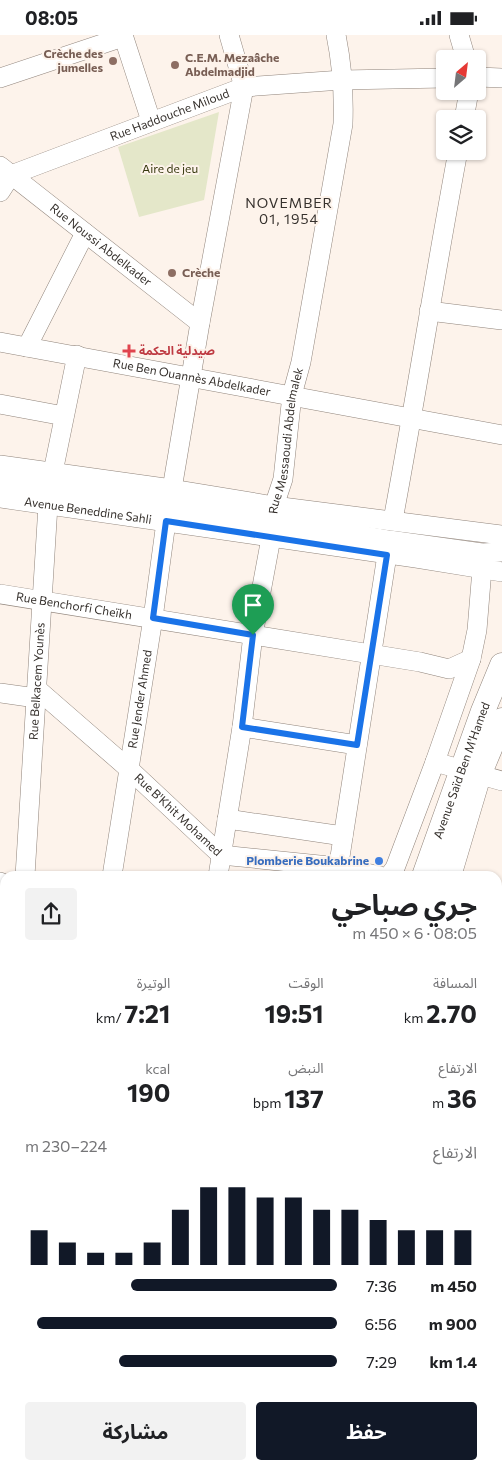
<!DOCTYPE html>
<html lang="ar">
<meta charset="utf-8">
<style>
:root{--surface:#fff;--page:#f2f2f2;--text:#202124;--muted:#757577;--accent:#111827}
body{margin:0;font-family:Commissioner,"Noto Sans Arabic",sans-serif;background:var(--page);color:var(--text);direction:rtl;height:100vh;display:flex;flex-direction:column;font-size:19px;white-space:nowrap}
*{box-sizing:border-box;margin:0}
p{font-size:16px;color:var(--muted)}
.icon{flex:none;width:28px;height:28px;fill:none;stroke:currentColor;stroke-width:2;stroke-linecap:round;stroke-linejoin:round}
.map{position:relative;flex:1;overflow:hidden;direction:ltr}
.details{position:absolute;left:0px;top:836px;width:502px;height:599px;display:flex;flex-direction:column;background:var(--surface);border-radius:15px 15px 0 0;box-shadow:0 1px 4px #0004;direction:rtl}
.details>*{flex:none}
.needle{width:32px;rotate:28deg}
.fabs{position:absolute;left:436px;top:15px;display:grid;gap:10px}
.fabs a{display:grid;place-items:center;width:50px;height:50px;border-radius:5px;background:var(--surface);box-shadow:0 1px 4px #0004;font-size:25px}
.pin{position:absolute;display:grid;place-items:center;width:42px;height:42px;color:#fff;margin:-51px -21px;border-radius:50% 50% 50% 0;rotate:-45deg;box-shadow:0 0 5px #0007}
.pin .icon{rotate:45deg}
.round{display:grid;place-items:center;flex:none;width:52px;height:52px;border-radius:5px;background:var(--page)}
.overview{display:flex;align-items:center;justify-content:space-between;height:85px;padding:0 25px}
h1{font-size:28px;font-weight:700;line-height:38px}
.metrics{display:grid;grid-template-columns:repeat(3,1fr);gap:8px;height:85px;padding:5px 25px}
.metrics div{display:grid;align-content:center}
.metrics b{font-size:25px;font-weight:700}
.metrics small{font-size:14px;font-weight:400}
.metrics p{font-size:14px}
.chart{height:140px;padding:10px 25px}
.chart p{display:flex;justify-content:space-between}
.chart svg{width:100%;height:90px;margin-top:5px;stroke:var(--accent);stroke-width:6}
.cta{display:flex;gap:10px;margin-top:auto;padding:10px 25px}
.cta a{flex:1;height:58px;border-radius:5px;background:var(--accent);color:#fff;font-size:20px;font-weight:700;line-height:58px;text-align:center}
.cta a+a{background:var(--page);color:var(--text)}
ul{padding:0 25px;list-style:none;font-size:16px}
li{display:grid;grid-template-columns:80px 60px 1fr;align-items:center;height:38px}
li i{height:12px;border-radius:6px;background:var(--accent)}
.status{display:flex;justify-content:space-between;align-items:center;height:35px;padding:0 25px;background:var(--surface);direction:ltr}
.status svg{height:14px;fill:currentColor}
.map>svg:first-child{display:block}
</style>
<div class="status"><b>08:05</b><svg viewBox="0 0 49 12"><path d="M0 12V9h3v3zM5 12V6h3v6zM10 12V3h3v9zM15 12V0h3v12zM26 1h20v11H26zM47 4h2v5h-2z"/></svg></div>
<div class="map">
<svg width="502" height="1434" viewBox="0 0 502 1434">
<rect width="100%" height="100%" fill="#fdf3eb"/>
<!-- green -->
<path fill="#e4e7c9" d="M219 77 204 165 139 182 118 112Z
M0 1088 5 1091V1168L0 1174Z"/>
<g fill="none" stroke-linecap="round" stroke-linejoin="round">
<defs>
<g id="minor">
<path d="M123 0 151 86"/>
<path d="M459 0 466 24"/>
<path d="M478 42 502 43"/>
<path d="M0 43 123 2"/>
<path d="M464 84 469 56"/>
<path id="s1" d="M0 131 200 288"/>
<path id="s2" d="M0 157 11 140 244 52 342 45 445 43"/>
<path d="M429 276 502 285"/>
<path id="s3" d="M0 307 502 400"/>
<path d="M27 312 85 198"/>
<path d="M0 369 64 381"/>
<path d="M0 430 172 454 274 471 502 500"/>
<path d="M0 445 273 485 389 505 482 518 502 517"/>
<path d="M172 454 200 288 244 52 229 0"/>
<path id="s4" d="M0 463 416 523 502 537"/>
<path d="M393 485C416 362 435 239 458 116"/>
<path id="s5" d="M0 559 420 627 449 634 471 624"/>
<path id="s6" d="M37 654 129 734 221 820 339 832 380 841"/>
<path d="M0 658 36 663"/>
<path d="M242 692 357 710"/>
<path d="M435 727 471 624 477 595 482 534"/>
<path d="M227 784 343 801"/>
<path id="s7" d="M25 841 48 470 53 437 77 320"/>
<path id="s8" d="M112 841 153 583 166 487"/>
<path id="s9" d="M218 841 242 692 253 600 271 503 274 471 283 444 292 360 301 327 343 89C344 59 342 29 336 0"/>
<path d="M337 841 387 520"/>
<path d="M389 841 395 833 435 727 502 746"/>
<path d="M0 847 5 849"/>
<path d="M0 915 5 905"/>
<path d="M498 961 502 962"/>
<path d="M0 988 5 991"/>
<path d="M498 1182 502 1183"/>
<path d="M0 1189 5 1183"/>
<path d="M0 1230 5 1232"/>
<path d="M0 1384 5 1383"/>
<path d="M498 1397 502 1398"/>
<path d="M0 1405 5 1413"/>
<path d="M16 1430 18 1434"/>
<path d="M117 1430 120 1434"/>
<path d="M201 1430 204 1434"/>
<path d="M395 1434V1430"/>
</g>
<g id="major">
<path id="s10" d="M424 841 483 676 502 630"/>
<path d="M449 841 479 740 502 685"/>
<path d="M231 1434 233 1430"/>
<path d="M257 1434 258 1430"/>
</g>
</defs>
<!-- minor casing -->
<use href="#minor" stroke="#90847b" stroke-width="20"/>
<!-- major casing -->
<use href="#major" stroke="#90847b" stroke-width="25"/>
<!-- minor -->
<use href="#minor" stroke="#fff" stroke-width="19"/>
<!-- major -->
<use href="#major" stroke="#fff" stroke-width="24"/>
</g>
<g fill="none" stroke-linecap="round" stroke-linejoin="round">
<defs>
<path id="route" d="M166 486 387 520 357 710 242 692 253 600 153 583Z"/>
</defs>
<!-- route casing -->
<use href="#route" stroke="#fff" stroke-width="10"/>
<!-- route -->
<use href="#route" stroke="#1a73e8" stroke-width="6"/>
</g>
<!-- markers -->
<g fill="#8d6e63" stroke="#fdf3eb" stroke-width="2">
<circle cx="113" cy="26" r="5"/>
<circle cx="175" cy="30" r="5"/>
<circle cx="172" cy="238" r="5"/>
</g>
<path fill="#e0444e" stroke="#fdf3eb" stroke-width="2" d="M126.5 308.5h5v5h5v5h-5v5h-5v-5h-5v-5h5z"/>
<circle fill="#3f7fe0" stroke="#fdf3eb" stroke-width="2" cx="379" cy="826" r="5"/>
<g text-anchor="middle" stroke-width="4" stroke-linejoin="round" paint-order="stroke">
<!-- education labels -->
<g font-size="12" font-weight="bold" fill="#785e54" stroke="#fdf3eb" text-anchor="start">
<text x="103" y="23" text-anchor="end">Crèche des<tspan x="103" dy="14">jumelles</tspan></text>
<text x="185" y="27">C.E.M. Mezaâche<tspan x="185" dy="14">Abdelmadjid</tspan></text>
<text x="182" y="242">Crèche</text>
</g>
<!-- street labels -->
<g font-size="12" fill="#36312d" stroke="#fdf3eb">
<text dy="4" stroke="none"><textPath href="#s2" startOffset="190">Rue Haddouche Miloud</textPath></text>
<text dy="4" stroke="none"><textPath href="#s1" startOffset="128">Rue Noussi Abdelkader</textPath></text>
<text dy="4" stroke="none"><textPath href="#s3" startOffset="195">Rue Ben Ouannès Abdelkader</textPath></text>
<text dy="4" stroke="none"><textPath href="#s9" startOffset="441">Rue Messaoudi Abdelmalek</textPath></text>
<text dy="4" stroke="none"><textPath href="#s4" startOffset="89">Avenue Beneddine Sahli</textPath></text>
<text dy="4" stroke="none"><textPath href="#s5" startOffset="75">Rue Benchorfi Cheïkh</textPath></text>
<text dy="4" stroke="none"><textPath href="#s7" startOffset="195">Rue Belkacem Younès</textPath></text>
<text dy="4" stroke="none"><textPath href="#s8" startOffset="179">Rue Jender Ahmed</textPath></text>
<text dy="4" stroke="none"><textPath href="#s10" startOffset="112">Avenue Saïd Ben M'Hamed</textPath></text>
<text dy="4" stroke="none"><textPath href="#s6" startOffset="189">Rue B'Khit Mohamed</textPath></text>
</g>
<!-- park labels -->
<g font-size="12" fill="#36380e" stroke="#fdf3eb">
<text x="170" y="138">Aire de jeu</text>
</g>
<!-- health labels -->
<g font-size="12" font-weight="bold" fill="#be3a42" stroke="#fdf3eb" text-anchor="start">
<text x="139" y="320">صيدلية الحكمة</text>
</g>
<!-- shop labels -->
<g font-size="12" font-weight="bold" fill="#366cbe" stroke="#fdf3eb" text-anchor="end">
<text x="369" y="830">Plomberie Boukabrine</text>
</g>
<!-- neighbourhood labels -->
<g font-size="14" letter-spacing="1" fill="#36312d" stroke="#fdf3eb">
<text x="289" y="173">NOVEMBER<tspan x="289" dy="16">01, 1954</tspan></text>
</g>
</g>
</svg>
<div class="fabs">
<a><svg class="needle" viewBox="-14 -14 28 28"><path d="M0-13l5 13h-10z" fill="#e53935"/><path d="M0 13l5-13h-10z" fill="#757577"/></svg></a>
<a><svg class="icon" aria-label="layers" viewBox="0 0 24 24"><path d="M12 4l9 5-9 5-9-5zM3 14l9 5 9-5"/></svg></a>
</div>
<div class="pin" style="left:253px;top:600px;background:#1e9e55"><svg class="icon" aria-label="arrive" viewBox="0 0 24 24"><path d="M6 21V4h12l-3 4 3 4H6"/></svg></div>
<section class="details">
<div class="overview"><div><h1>جري صباحي</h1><p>08:05 · 6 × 450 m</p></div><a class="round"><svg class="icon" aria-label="share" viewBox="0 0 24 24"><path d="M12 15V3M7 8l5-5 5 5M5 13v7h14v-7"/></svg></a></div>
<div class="metrics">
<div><p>المسافة</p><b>2.70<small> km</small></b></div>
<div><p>الوقت</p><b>19:51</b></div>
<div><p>الوتيرة</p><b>7:21<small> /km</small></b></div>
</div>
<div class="metrics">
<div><p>الارتفاع</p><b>36<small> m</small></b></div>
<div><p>النبض</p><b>137<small> bpm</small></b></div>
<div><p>kcal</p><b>190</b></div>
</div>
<div class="chart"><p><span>الارتفاع</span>224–230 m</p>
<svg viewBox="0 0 160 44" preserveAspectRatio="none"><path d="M5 44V27M15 44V33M25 44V38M35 44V38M45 44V33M55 44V17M65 44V6M75 44V6M85 44V11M95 44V11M105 44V17M115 44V17M125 44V22M135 44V27M145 44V27M155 44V27"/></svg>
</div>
<ul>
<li><b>450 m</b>7:36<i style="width:66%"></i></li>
<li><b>900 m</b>6:56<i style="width:96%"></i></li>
<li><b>1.4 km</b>7:29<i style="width:70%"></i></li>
</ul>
<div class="cta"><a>حفظ</a><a>مشاركة</a></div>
</section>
</div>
